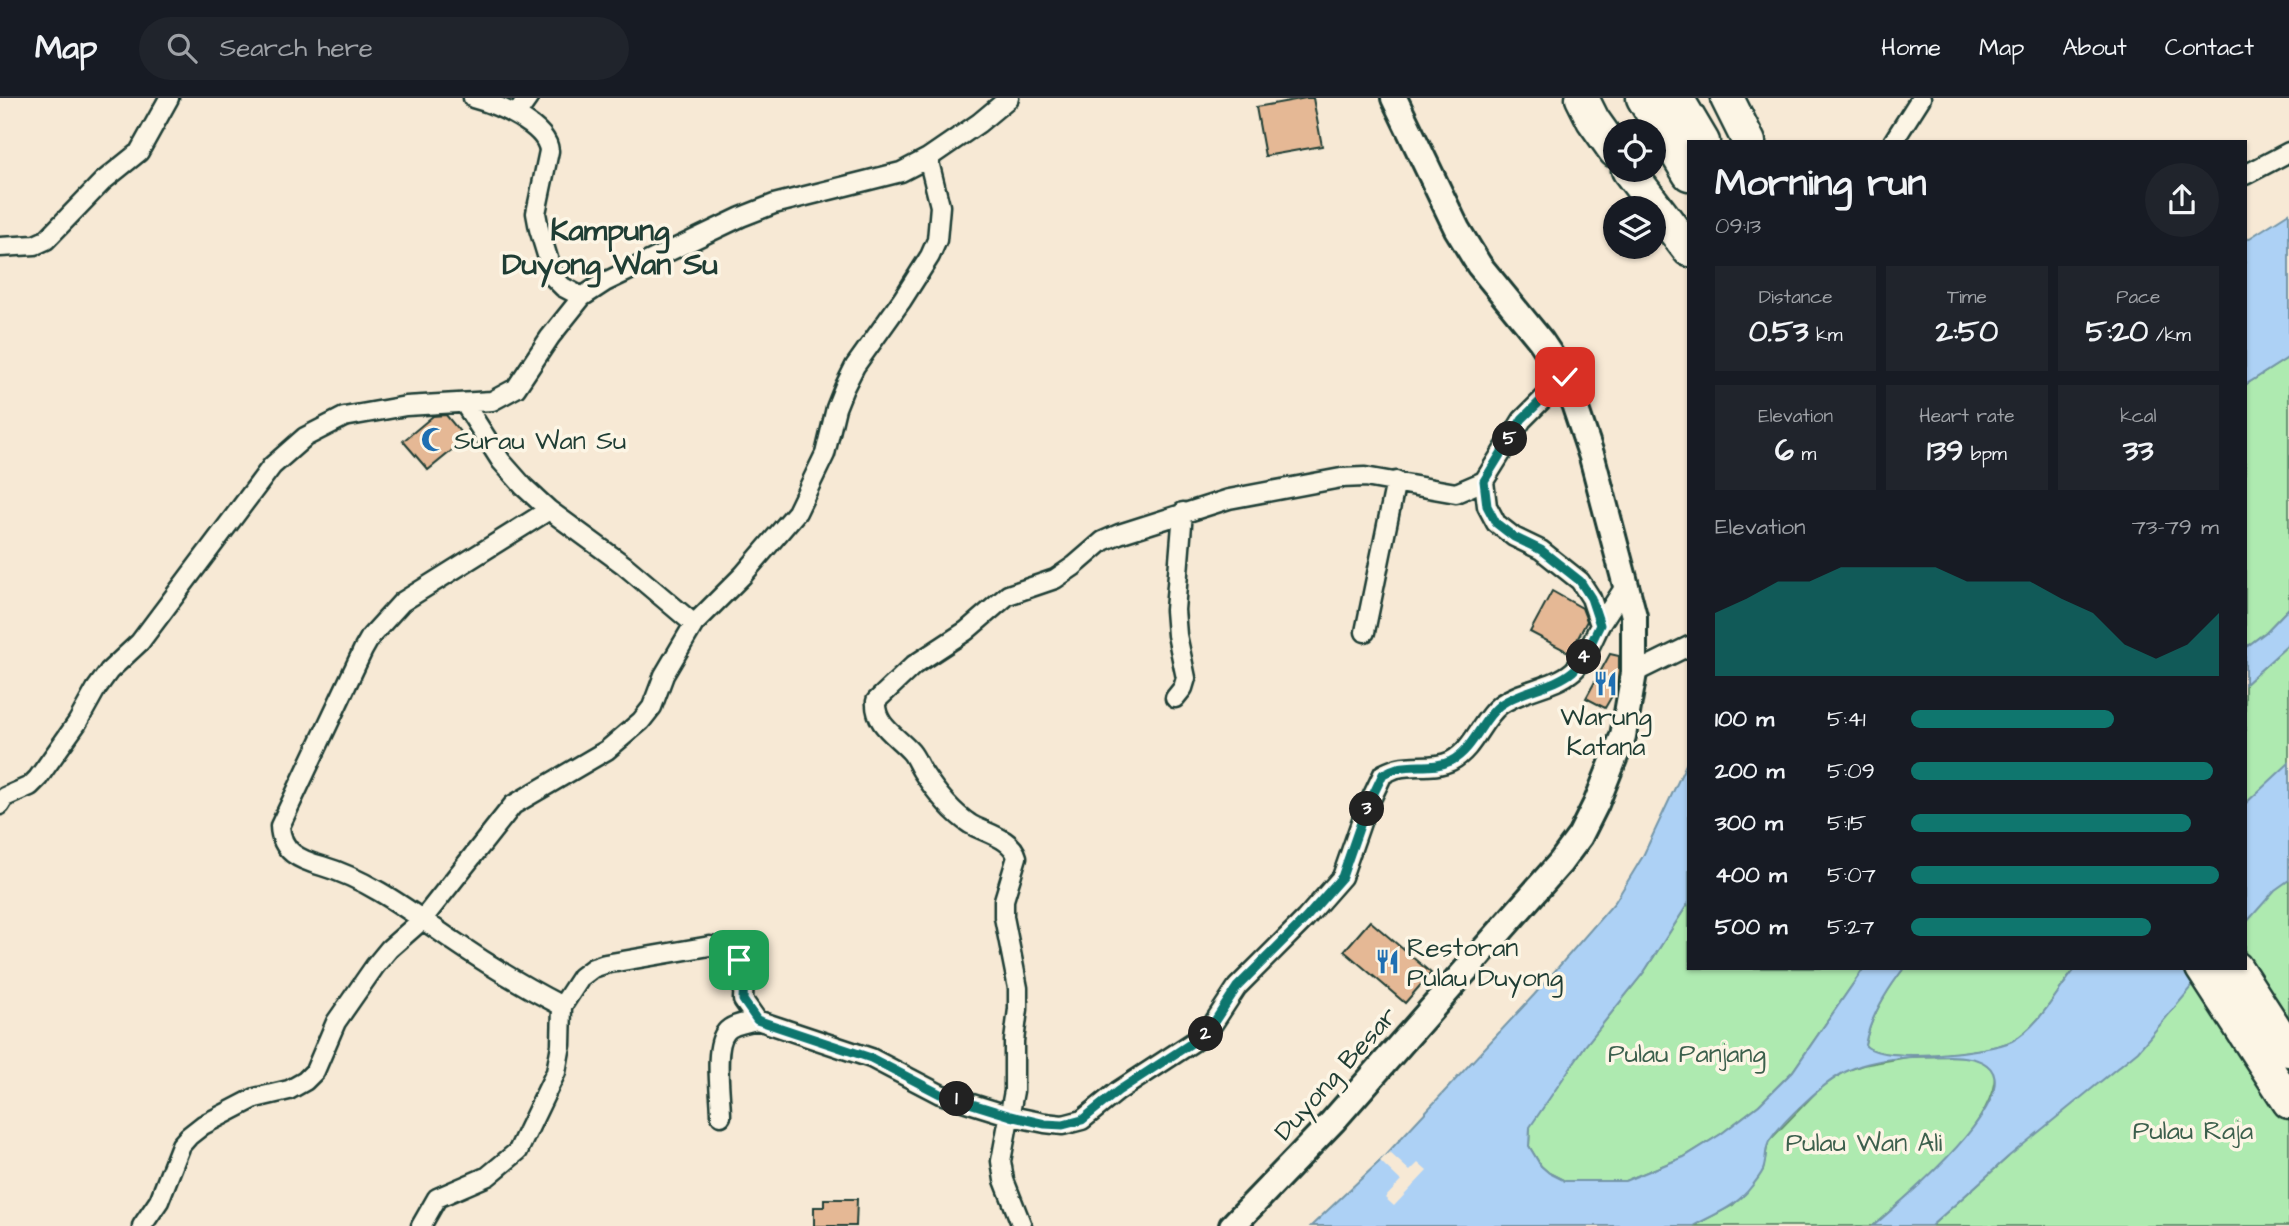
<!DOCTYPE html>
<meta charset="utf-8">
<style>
:root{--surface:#171b24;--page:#20242c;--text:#f1f3f6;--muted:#9ea1a6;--line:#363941;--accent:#0f766e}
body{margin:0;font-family:"Architects Daughter",sans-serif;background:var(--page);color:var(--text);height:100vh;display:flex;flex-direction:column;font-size:26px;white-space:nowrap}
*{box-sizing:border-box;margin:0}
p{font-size:23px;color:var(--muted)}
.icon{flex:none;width:38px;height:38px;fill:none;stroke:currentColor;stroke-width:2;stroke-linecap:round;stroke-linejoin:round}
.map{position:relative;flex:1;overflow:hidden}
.side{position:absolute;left:1687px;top:42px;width:560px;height:830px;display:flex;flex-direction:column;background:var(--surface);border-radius:0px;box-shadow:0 2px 5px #0004}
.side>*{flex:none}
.buttons{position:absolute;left:1603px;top:21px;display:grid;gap:14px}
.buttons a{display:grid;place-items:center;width:63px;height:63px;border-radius:50%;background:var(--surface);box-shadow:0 2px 5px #0004;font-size:35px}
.pin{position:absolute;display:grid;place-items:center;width:60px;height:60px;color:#fff;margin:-30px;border-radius:14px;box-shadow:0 4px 10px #0006}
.km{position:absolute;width:35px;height:35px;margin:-18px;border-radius:50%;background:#222;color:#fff;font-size:19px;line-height:35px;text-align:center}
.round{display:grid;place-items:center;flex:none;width:74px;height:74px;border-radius:37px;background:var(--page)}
.summary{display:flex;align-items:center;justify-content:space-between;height:119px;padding:0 28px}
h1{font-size:38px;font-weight:700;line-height:52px}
.metrics{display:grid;grid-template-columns:repeat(3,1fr);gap:10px;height:119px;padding:7px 28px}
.metrics div{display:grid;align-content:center;border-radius:0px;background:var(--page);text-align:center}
.metrics b{font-size:30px;font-weight:700}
.metrics small{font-size:19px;font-weight:400}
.metrics p{font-size:19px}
.chart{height:196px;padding:14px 28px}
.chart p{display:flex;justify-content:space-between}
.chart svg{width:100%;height:126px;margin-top:7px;fill:var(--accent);opacity:.7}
ul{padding:0 28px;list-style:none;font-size:23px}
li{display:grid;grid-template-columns:112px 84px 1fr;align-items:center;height:52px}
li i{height:18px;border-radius:9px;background:var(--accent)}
header{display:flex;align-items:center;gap:42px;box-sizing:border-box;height:98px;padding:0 35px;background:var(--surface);border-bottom:2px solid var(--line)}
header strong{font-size:33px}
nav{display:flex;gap:38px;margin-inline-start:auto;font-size:24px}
.search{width:490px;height:63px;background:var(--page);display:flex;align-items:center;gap:18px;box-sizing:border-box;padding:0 24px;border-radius:38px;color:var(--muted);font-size:26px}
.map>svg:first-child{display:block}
</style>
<header>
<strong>Map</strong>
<div class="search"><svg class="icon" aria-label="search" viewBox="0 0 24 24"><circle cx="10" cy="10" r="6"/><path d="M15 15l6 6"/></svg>Search here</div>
<nav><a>Home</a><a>Map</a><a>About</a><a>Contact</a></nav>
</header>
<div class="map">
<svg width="2289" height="1128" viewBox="0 0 2289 1128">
<rect width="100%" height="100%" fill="#f7e9d5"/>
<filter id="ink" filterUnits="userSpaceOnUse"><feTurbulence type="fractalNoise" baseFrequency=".0143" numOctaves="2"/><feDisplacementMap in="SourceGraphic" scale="14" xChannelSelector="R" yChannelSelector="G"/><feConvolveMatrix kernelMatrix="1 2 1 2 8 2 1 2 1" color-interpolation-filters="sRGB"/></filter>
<g filter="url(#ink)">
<!-- green -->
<path fill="#aeeab0" stroke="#669472" stroke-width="2" d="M2289 259V510L2266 534 2245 550V287Z
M2289 546V1128H1931L2008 1059 2122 870H2245V586Z
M1689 804V870H1864L1793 973 1759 1007 1721 1036 1684 1059 1625 1083H1565L1549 1075 1541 1068 1529 1048 1530 1028 1585 948 1644 874Z
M1904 870H2076C2056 894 2040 928 2012 943 1990 955 1880 966 1865 947 1870 919 1887 892 1904 870Z
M1947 958C1967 958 1982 958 1995 975 1996 1028 1910 1096 1873 1128H1693L1733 1107 1763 1072 1768 1044 1820 990 1846 973 1863 967 1908 959Z"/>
<!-- water -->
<path fill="#add1f5" stroke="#7496a8" stroke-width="2" d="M2289 115V259L2245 287V143Z
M2289 510V546L2245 586V550L2266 534Z
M1689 660V804L1644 874 1585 948 1530 1029 1529 1048 1541 1068 1549 1075 1565 1083H1625L1684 1059 1721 1036 1759 1007 1793 973 1864 870H1904C1887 892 1870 919 1865 947 1880 966 1991 954 2012 943 2040 928 2056 894 2076 870H2208L2138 953 2008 1059 1931 1128H1873C1902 1103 2075 960 1950 958 1918 958 1873 959 1845 974 1822 986 1785 1021 1770 1042 1764 1050 1767 1063 1763 1072 1760 1079 1752 1088 1747 1094 1733 1110 1711 1118 1693 1128H1311L1380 1063 1534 897 1615 804 1643 758Z
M2289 665V782L2275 792 2245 826V706Z"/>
<!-- pier -->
<path fill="#f7e9d5" d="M1389 1054 1410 1073 1418 1065 1427 1073 1394 1108 1385 1100 1401 1083 1380 1063Z"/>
<!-- building -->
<path fill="#e5b895" stroke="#1f3d34" stroke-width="2" d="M1306 0H1313L1322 48 1265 58 1256 9Z
M446 317 466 341 428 372 403 343 433 318Z
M1552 493 1582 510 1587 523 1570 555 1530 534Z
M1610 556 1619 558V574L1616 591 1605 610 1586 600Z
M1370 823 1431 875 1405 905 1344 853Z
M824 1101H857L856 1128H814V1109H824Z"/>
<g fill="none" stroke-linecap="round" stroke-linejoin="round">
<defs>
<path id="street" d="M473 0C496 6 547 27 549 53L536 115 539 131 554 180 563 189 582 199
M516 17 528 0
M1893 44 1921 0
M2245 77 2289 54
M0 149 35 147 46 142 103 83 139 54 169 0
M464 305 501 363 524 389 549 412 624 467 694 526
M1484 383 1487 408 1496 425 1514 439 1541 452 1580 483 1591 500 1600 527 1626 487
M549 412 402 504 371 538 363 552 280 728C281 754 300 762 322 768 370 782 411 814 452 842 487 866 523 888 562 908
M1365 534 1396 383
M1634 575 1689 548
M1175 600 1183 590 1186 580 1177 537 1175 512 1183 414
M0 707 5 699 30 688 38 680 77 625 96 591 109 573 140 544 272 368 305 339 344 319 406 308 492 303 516 290 550 239 582 199 605 184 741 119 774 106 901 74 928 60 979 25 1009 0
M721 1018C721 998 713 949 726 934 732 926 747 925 757 922
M142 1128 159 1103 181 1047 189 1038 203 1027 255 1000 289 992 305 983 315 973 336 924 375 868 389 851 422 822 513 707 607 652 641 623 652 609 664 577 694 526 743 477 797 414 825 356 836 310 844 290 855 268 902 202 930 158 937 142 940 108 928 60
M421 1128 437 1100 488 1078 518 1053 556 974 561 947 562 908 581 879 593 870 605 866 710 848 721 850 739 862 744 876 743 902 757 922 871 960 940 996 1011 1018 1045 1025 1063 1027 1082 1022 1118 993 1207 935 1237 889 1305 821 1342 779 1364 716 1383 676C1388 674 1393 671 1398 670 1416 666 1435 671 1451 663 1474 651 1481 622 1500 607 1522 591 1553 590 1573 573 1586 561 1592 543 1600 527
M1022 1128 1004 1082 1001 1063 1014 993V943L1018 911V890L1004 819V802L1017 759C1012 740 985 735 970 726 950 713 935 693 922 673 918 667 916 660 911 654 897 638 874 627 876 603L914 567 966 533 1008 497 1055 481 1074 468 1103 443 1119 436 1229 401 1341 380 1365 379 1456 395 1484 383 1522 322 1565 279"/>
<path id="secondary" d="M1232 1128 1333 1023 1560 765 1580 738 1596 706 1623 638 1634 575V518L1592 359 1565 279 1541 243 1479 167 1457 131 1394 0"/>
<path id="highway" d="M1582 0 1593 22 1615 53
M1643 0 1689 76
M1677 0 1703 44
M1727 0 1749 44
M1628 72 1689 152
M2202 870 2289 1004
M2236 870 2289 952"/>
</defs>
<!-- street casing -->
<use href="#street" stroke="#1f3d34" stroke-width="23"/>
<!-- secondary casing -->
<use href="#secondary" stroke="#1f3d34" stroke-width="30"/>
<!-- highway casing -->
<use href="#highway" stroke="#1f3d34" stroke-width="37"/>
<!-- street -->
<use href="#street" stroke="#fcf5e5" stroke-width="18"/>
<!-- secondary -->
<use href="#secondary" stroke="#fcf5e5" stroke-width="24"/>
<!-- highway -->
<use href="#highway" stroke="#fcf5e5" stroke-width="32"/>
</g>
</g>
<g fill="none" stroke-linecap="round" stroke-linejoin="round" filter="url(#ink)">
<defs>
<path id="route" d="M739 862 744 876 743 902 757 922 871 960 940 996 1011 1018 1045 1026 1063 1027 1082 1022 1118 993 1207 935 1237 889 1305 821 1342 779 1364 716 1383 676C1388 674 1393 671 1398 670 1416 666 1434 671 1451 663 1474 651 1481 622 1500 607 1522 591 1553 590 1573 573 1586 561 1592 542 1600 527L1591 500 1580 483 1541 452 1514 439 1496 425 1487 408 1484 383 1522 321 1565 279"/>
</defs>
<!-- route casing -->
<use href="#route" stroke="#fff" stroke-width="14"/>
<!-- route -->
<use href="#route" stroke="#0f766e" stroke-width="9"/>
</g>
<!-- icons -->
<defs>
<symbol id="mosque-bare" viewBox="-9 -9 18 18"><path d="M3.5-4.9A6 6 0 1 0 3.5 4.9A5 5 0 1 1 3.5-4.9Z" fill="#1f6fb2" stroke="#fcf5e5" stroke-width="2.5" paint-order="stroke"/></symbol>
<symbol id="restaurant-bare" viewBox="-9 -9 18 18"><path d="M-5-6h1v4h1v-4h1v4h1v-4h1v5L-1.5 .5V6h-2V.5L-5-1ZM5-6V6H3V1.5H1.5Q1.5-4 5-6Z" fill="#1f6fb2" stroke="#fcf5e5" stroke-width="2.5" paint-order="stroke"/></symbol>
</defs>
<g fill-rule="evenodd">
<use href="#mosque-bare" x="416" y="324" width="35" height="35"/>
<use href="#restaurant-bare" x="1588" y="568" width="35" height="35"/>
<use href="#restaurant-bare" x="1370" y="846" width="35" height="35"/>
</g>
<g text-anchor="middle" stroke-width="7" stroke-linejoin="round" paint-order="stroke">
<!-- poi labels -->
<g font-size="26" fill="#1f3d34" stroke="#fcf5e5" text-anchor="start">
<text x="454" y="351">Surau Wan Su</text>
<text x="1606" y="627" text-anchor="middle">Warung<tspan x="1606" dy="30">Katana</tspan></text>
<text x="1407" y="858">Restoran<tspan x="1407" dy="30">Pulau Duyong</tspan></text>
</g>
<!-- park labels -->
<g font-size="26" fill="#3c604d" stroke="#fcf5e5">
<text x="1687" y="964">Pulau Panjang</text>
<text x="2193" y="1041">Pulau Raja</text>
<text x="1864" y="1053">Pulau Wan Ali</text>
</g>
<!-- street labels -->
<g font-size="26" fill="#1f3d34" stroke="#fcf5e5">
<text transform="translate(1335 975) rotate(-48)" y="9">Duyong Besar</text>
</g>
<!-- quarter labels -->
<g font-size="30" font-weight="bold" fill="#1f3d34" stroke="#fcf5e5">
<text x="610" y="142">Kampung<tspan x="610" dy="34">Duyong Wan Su</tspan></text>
</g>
</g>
</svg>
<div class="buttons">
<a><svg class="icon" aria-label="locate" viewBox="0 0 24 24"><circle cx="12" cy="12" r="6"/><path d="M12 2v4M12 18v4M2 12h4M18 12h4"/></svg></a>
<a><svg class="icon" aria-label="layers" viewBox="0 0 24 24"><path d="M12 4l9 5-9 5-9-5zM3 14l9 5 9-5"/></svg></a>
</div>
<div class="pin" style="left:739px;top:862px;background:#1e9e55"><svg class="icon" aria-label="arrive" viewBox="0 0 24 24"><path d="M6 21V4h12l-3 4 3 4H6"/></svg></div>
<div class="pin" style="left:1565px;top:279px;background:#d93025"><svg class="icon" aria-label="check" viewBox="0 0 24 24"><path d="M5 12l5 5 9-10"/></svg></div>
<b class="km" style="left:957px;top:1001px">1</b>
<b class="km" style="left:1206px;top:936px">2</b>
<b class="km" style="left:1367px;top:711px">3</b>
<b class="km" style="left:1584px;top:559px">4</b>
<b class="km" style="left:1510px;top:341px">5</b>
<section class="side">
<div class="summary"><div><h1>Morning run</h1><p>09:13</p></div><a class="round"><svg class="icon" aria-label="share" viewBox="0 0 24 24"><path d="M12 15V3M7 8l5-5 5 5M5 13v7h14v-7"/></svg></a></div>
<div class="metrics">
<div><p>Distance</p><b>0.53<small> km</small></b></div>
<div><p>Time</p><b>2:50</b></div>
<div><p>Pace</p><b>5:20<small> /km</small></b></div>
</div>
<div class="metrics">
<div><p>Elevation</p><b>6<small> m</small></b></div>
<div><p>Heart rate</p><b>139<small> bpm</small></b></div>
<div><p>kcal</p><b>33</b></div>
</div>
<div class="chart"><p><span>Elevation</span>73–79 m</p>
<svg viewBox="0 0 160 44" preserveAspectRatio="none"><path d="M0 44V22L10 17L20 11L30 11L40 6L50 6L60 6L70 6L80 11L90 11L100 11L110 17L120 22L130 33L140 38L150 33L160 22V44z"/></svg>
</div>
<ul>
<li><b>100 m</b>5:41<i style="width:66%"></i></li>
<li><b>200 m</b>5:09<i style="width:98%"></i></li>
<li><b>300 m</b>5:15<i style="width:91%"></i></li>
<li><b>400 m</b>5:07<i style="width:100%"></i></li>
<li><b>500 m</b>5:27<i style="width:78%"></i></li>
</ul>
</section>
</div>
